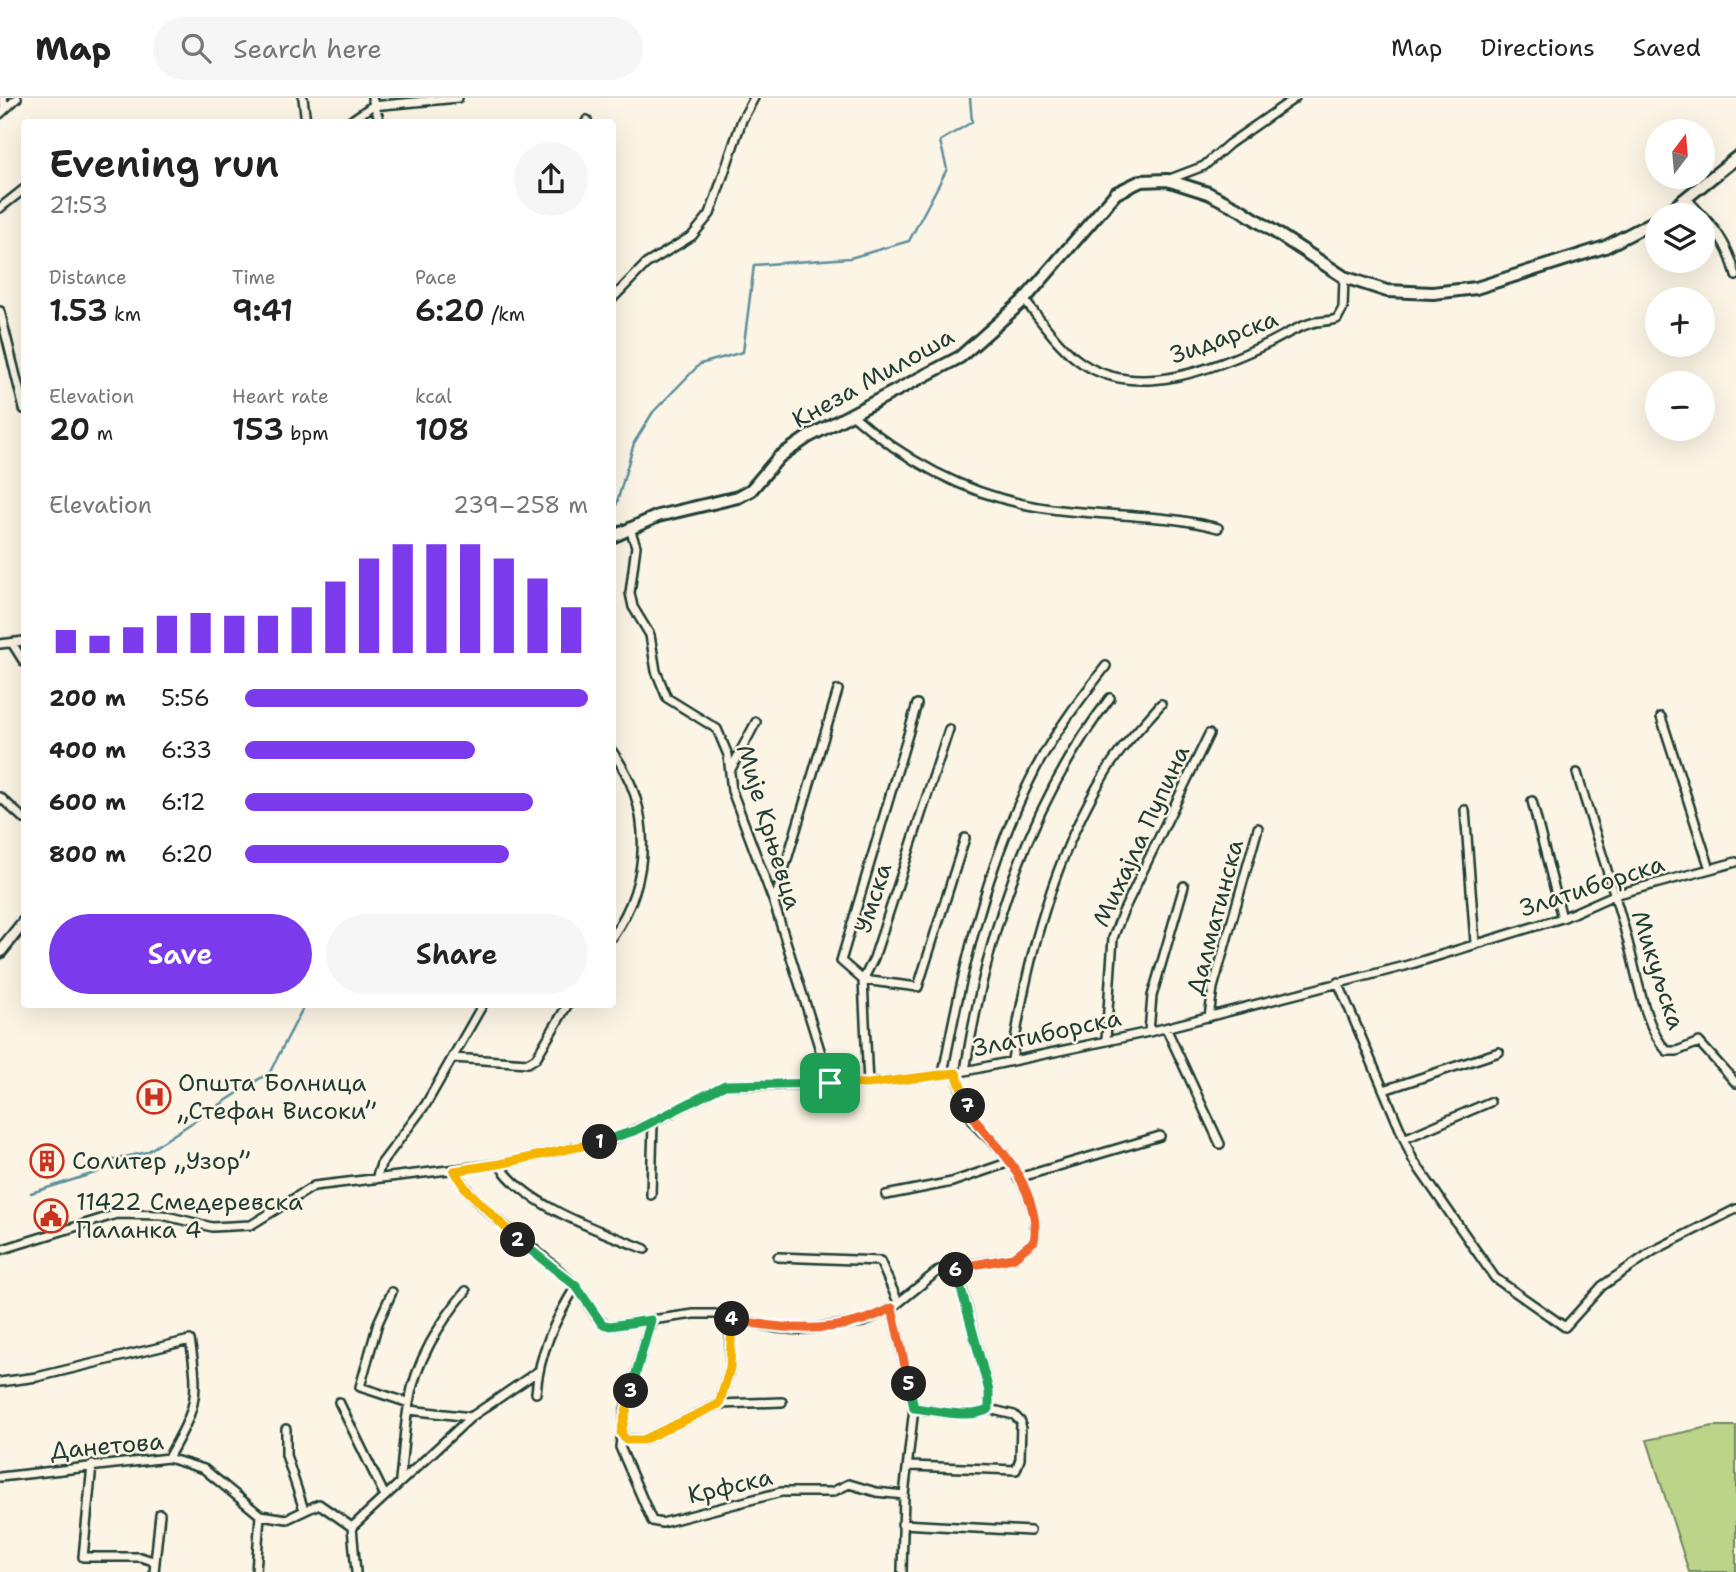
<!DOCTYPE html>
<meta charset="utf-8">
<style>
:root{--surface:#fff;--page:#f6f6f6;--text:#222;--muted:#767676;--line:#e0e0e0;--accent:#7c3aed}
body{margin:0;font-family:"Shantell Sans",sans-serif;background:var(--page);color:var(--text);height:100vh;display:flex;flex-direction:column;font-size:26px;white-space:nowrap}
*{box-sizing:border-box;margin:0}
p{font-size:23px;color:var(--muted)}
.icon{flex:none;width:38px;height:38px;fill:none;stroke:currentColor;stroke-width:2;stroke-linecap:round;stroke-linejoin:round}
.map{position:relative;flex:1;overflow:hidden}
.side{position:absolute;left:21px;top:21px;width:595px;height:889px;display:flex;flex-direction:column;background:var(--surface);border-radius:7px;box-shadow:0 7px 28px #0002}
.side>*{flex:none}
.needle{width:46px;rotate:16deg}
.controls{position:absolute;left:1645px;top:21px;display:grid;gap:14px}
.controls a{display:grid;place-items:center;width:70px;height:70px;border-radius:50%;background:var(--surface);box-shadow:0 7px 28px #0002;font-size:35px}
.pin{position:absolute;display:grid;place-items:center;width:60px;height:60px;color:#fff;margin:-30px;border-radius:14px;box-shadow:0 4px 10px #0006}
.km{position:absolute;width:35px;height:35px;margin:-18px;border-radius:50%;background:#222;color:#fff;font-size:19px;line-height:35px;text-align:center}
.round{display:grid;place-items:center;flex:none;width:74px;height:74px;border-radius:37px;background:var(--page)}
.overview{display:flex;align-items:center;justify-content:space-between;height:119px;padding:0 28px}
h1{font-size:38px;font-weight:600;line-height:52px}
.stats{display:grid;grid-template-columns:repeat(3,1fr);gap:10px;height:119px;padding:7px 28px}
.stats div{display:grid;align-content:center}
.stats b{font-size:30px;font-weight:600}
.stats small{font-size:19px;font-weight:400}
.stats p{font-size:19px}
.chart{height:196px;padding:14px 28px}
.chart p{display:flex;justify-content:space-between}
.chart svg{width:100%;height:126px;margin-top:7px;stroke:var(--accent);stroke-width:6}
.action{display:flex;gap:14px;margin-top:auto;padding:14px 28px}
.action a{flex:1;height:80px;border-radius:42px;background:var(--accent);color:#fff;font-size:28px;font-weight:600;line-height:80px;text-align:center}
.action a+a{background:var(--page);color:var(--text)}
ul{padding:0 28px;list-style:none;font-size:23px}
li{display:grid;grid-template-columns:112px 84px 1fr;align-items:center;height:52px}
li i{height:18px;border-radius:9px;background:var(--accent)}
header{display:flex;align-items:center;gap:42px;box-sizing:border-box;height:98px;padding:0 35px;background:var(--surface);border-bottom:2px solid var(--line)}
header strong{font-size:33px}
nav{display:flex;gap:38px;margin-inline-start:auto;font-size:24px}
.search{width:490px;height:63px;background:var(--page);display:flex;align-items:center;gap:18px;box-sizing:border-box;padding:0 24px;border-radius:38px;color:var(--muted);font-size:26px}
.map>svg:first-child{display:block}
</style>
<header>
<strong>Map</strong>
<div class="search"><svg class="icon" aria-label="search" viewBox="0 0 24 24"><circle cx="10" cy="10" r="6"/><path d="M15 15l6 6"/></svg>Search here</div>
<nav><a>Map</a><a>Directions</a><a>Saved</a></nav>
</header>
<div class="map">
<svg width="1736" height="1474" viewBox="0 0 1736 1474">
<rect width="100%" height="100%" fill="#fcf5e5"/>
<filter id="ink" filterUnits="userSpaceOnUse"><feTurbulence type="fractalNoise" baseFrequency=".0143" numOctaves="2"/><feDisplacementMap in="SourceGraphic" scale="14" xChannelSelector="R" yChannelSelector="G"/><feConvolveMatrix kernelMatrix="1 2 1 2 8 2 1 2 1" color-interpolation-filters="sRGB"/></filter>
<g filter="url(#ink)">
<!-- green -->
<path fill="#bcd38a" stroke="#6e885f" stroke-width="2" d="M1713 1328H1736V1474H1689L1647 1342Z"/>
<g fill="none" stroke-linecap="round" stroke-linejoin="round">
<!-- stream -->
<path stroke="#5c8e9e" stroke-width="2.5" d="M613 435 614 415 634 345 653 314 700 266 743 254 754 167 850 160 909 143 947 71 940 43 972 24 970 0
M612 455 613 442
M31 1095 98 1074 108 1063 147 1054 270 974 305 906"/>
<defs>
<path id="street" d="M3 0 5 11
M303 0 306 24
M372 0 380 24
M0 16 17 0
M349 24 372 8 458 0
M586 24 587 22
M1167 82 1204 68 1229 46 1295 0
M1687 101 1702 117
M0 110 24 91
M1703 118C1720 136 1730 153 1736 178
M612 201 646 166 692 138 710 116 742 22 754 0
M1024 202C1042 223 1059 250 1082 265 1138 302 1212 271 1267 246 1282 239 1299 227 1316 224 1323 223 1330 223 1337 221L1343 210 1344 179
M0 213 24 311
M853 317C914 371 987 406 1069 413 1119 418 1169 417 1218 430
M630 431 636 448 630 495 633 509 650 537 656 573 667 600 717 631 728 657 732 693 774 805 830 984
M12 545 24 564
M0 546 24 543
M917 606 841 863 863 882 918 889 965 740
M1661 619 1710 771
M612 653C653 709 652 782 612 839
M731 671 756 624
M1577 675C1594 734 1615 792 1630 852 1638 881 1645 931 1667 953H1677L1699 944 1736 985
M0 699 24 721
M1532 703 1562 820
M1465 712 1475 845
M774 805 838 592
M1338 884 1413 1062 1495 1180 1565 1229 1602 1188 1653 1153 1736 1111
M1209 919 1213 890 1258 730
M1166 930 1220 1046
M1149 934 1152 898 1184 788
M1106 941 1113 840 1122 816 1209 636
M453 960 528 965 536 960 568 906
M1012 962C1026 864 1052 763 1104 677 1119 651 1141 629 1161 606
M965 973C986 839 1027 709 1110 600
M943 976C962 872 987 764 1036 670 1055 634 1081 600 1106 568
M868 986 863 882 874 860 949 631
M1384 992 1499 954
M1404 1041 1490 1004
M499 1066C525 1108 600 1133 645 1151
M454 1073C487 1125 535 1145 575 1188 587 1200 593 1222 609 1228L694 1216H715L776 1230 800 1232 863 1224 892 1210 939 1172 1013 1160 1034 1143C1040 1113 1020 1077 1002 1053 994 1044 982 1036 975 1026 966 1011 961 991 956 975
M1018 1080 1160 1038
M376 1081 381 1066 426 1006 483 906
M651 1097 653 1024
M886 1097 952 1084 1010 1064
M0 1152 117 1116 162 1117 212 1129 251 1127 314 1088 499 1066 613 1041 653 1024 725 987 868 986 956 975 1149 934 1405 868 1562 820 1614 797 1736 764
M778 1159 880 1163 898 1204
M956 1169 989 1293V1311
M392 1194 378 1225 360 1289 409 1305
M892 1210 914 1310 904 1397 902 1474
M651 1222 625 1312 620 1349 652 1423 662 1425 781 1394H832L849 1386 876 1394 904 1397
M0 1284 37 1279 190 1242C200 1300 196 1310 168 1360
M536 1295C539 1255 555 1222 576 1188
M339 1304 385 1398
M719 1306 730 1270V1221
M914 1310C934 1312 971 1322 989 1311
M409 1312 471 1319
M286 1331V1357L304 1412
M623 1341 643 1342 719 1306 782 1304
M92 1367 83 1459H140L153 1463
M910 1368 1016 1372 1020 1361 1021 1324 1014 1317 989 1311
M0 1379 168 1360 204 1371 260 1417 287 1421 319 1406 352 1429
M400 1382C403 1357 404 1330 409 1305 415 1265 440 1224 466 1193
M902 1426 1030 1433
M352 1429 471 1319 537 1274
M352 1429 356 1474
M154 1474 160 1416
M256 1474 260 1417"/>
<path id="secondary" d="M1665 117 1736 60
M612 439 658 418 738 399 751 392 779 359 808 339 960 259 1024 202 1116 95 1141 83 1167 82 1208 95 1241 112 1344 179 1387 193 1433 195 1476 190 1605 149 1657 122
M0 854 24 824"/>
</defs>
<!-- street casing -->
<use href="#street" stroke="#1f3d34" stroke-width="12"/>
<!-- secondary casing -->
<use href="#secondary" stroke="#1f3d34" stroke-width="16"/>
<!-- street -->
<use href="#street" stroke="#fcf5e5" stroke-width="7"/>
<!-- secondary -->
<use href="#secondary" stroke="#fcf5e5" stroke-width="10"/>
</g>
</g>
<g fill="none" stroke-linecap="round" stroke-linejoin="round" filter="url(#ink)">
<defs>
<path id="split-1" d="M600 1044 634 1033 725 987 830 985"/>
<path id="split-2" d="M518 1142 466 1091 454 1073 499 1066 600 1044"/>
<path id="split-3" d="M518 1142 576 1188 602 1226 610 1228 651 1222 631 1293"/>
<path id="split-4" d="M631 1293 621 1335 626 1342H643L719 1306 730 1270 732 1221"/>
<path id="split-5" d="M732 1221C788 1233 840 1237 892 1210L909 1286"/>
<path id="split-6" d="M909 1286 914 1310C934 1312 971 1322 989 1311V1293L956 1172"/>
<path id="split-7" d="M956 1172V1170L1013 1160 1034 1143C1040 1113 1020 1075 1001 1052 988 1037 976 1027 968 1008"/>
<path id="split-8" d="M830 985 868 986 956 975 968 1008"/>
</defs>
<!-- split-1 casing -->
<use href="#split-1" stroke="#fff" stroke-width="14"/>
<!-- split-2 casing -->
<use href="#split-2" stroke="#fff" stroke-width="14"/>
<!-- split-3 casing -->
<use href="#split-3" stroke="#fff" stroke-width="14"/>
<!-- split-4 casing -->
<use href="#split-4" stroke="#fff" stroke-width="14"/>
<!-- split-5 casing -->
<use href="#split-5" stroke="#fff" stroke-width="14"/>
<!-- split-6 casing -->
<use href="#split-6" stroke="#fff" stroke-width="14"/>
<!-- split-7 casing -->
<use href="#split-7" stroke="#fff" stroke-width="14"/>
<!-- split-8 casing -->
<use href="#split-8" stroke="#fff" stroke-width="14"/>
<!-- split-1 -->
<use href="#split-1" stroke="#22a559" stroke-width="9"/>
<!-- split-2 -->
<use href="#split-2" stroke="#f5b400" stroke-width="9"/>
<!-- split-3 -->
<use href="#split-3" stroke="#22a559" stroke-width="9"/>
<!-- split-4 -->
<use href="#split-4" stroke="#f5b400" stroke-width="9"/>
<!-- split-5 -->
<use href="#split-5" stroke="#f0652b" stroke-width="9"/>
<!-- split-6 -->
<use href="#split-6" stroke="#22a559" stroke-width="9"/>
<!-- split-7 -->
<use href="#split-7" stroke="#f0652b" stroke-width="9"/>
<!-- split-8 -->
<use href="#split-8" stroke="#f5b400" stroke-width="9"/>
</g>
<!-- icons -->
<defs>
<symbol id="hospital-ring" viewBox="-11 -11 22 22"><circle r="9.5" fill="#fcf5e5" stroke="#c8321e" stroke-width="1.5"/><path d="M-5-5h3v3.5h4V-5h3V5h-3V1.5h-4V5h-3Z" fill="#c8321e"/></symbol>
<symbol id="building-ring" viewBox="-11 -11 22 22"><circle r="9.5" fill="#fcf5e5" stroke="#c8321e" stroke-width="1.5"/><path d="M-4-6H4V6H1V3H-1V6H-4ZM-2.5-4.3h1.7v1.8h-1.7ZM.8-4.3h1.7v1.8H.8ZM-2.5-1h1.7V.8h-1.7ZM.8-1h1.7V.8H.8Z" fill="#c8321e"/></symbol>
<symbol id="civic-ring" viewBox="-11 -11 22 22"><circle r="9.5" fill="#fcf5e5" stroke="#c8321e" stroke-width="1.5"/><path d="M-.6-6.5H3V-4.5H.6V-3L4-1V1h2V6H-6V1h2V-1L-.6-3ZM-1.2 2.5V6h2.4V2.5Z" fill="#c8321e"/></symbol>
</defs>
<g fill-rule="evenodd">
<use href="#hospital-ring" x="135" y="980" width="38" height="38"/>
<use href="#building-ring" x="28" y="1044" width="38" height="38"/>
<use href="#civic-ring" x="32" y="1099" width="38" height="38"/>
</g>
<g text-anchor="middle" stroke-width="5" stroke-linejoin="round" paint-order="stroke">
<!-- street labels -->
<g font-size="24" fill="#1f3d34" stroke="#fcf5e5">
<text transform="translate(1224 239) rotate(-20)" y="8">Зидарска</text>
<text transform="translate(873 280) rotate(-29)" y="8">Кнеза Милоша</text>
<text transform="translate(769 729) rotate(73)" y="8">Мије Крњевца</text>
<text transform="translate(1141 738) rotate(-65)" y="8">Михајла Пупина</text>
<text transform="translate(1592 788) rotate(-18)" y="8">Златиборска</text>
<text transform="translate(873 800) rotate(-72)" y="8">Умска</text>
<text transform="translate(1215 819) rotate(-75)" y="8">Далматинска</text>
<text transform="translate(1658 872) rotate(72)" y="8">Микуљска</text>
<text transform="translate(1047 935) rotate(-12)" y="8">Златиборска</text>
<text transform="translate(107 1348) rotate(-5)" y="8">Данетова</text>
<text transform="translate(730 1388) rotate(-13)" y="8">Крфска</text>
</g>
<!-- poi labels -->
<g font-size="24" fill="#1f3d34" stroke="#fcf5e5" text-anchor="start">
<text x="178" y="993">Општа Болница<tspan x="178" dy="28">„Стефан Високи”</tspan></text>
<text x="72" y="1071">Солитер „Узор”</text>
<text x="76" y="1112">11422 Смедеревска<tspan x="76" dy="28">Паланка 4</tspan></text>
</g>
</g>
</svg>
<div class="controls">
<a><svg class="needle" viewBox="-14 -14 28 28"><path d="M0-13l5 13h-10z" fill="#e53935"/><path d="M0 13l5-13h-10z" fill="#767676"/></svg></a>
<a><svg class="icon" aria-label="layers" viewBox="0 0 24 24"><path d="M12 4l9 5-9 5-9-5zM3 14l9 5 9-5"/></svg></a>
<a>+</a>
<a>−</a>
</div>
<div class="pin" style="left:830px;top:985px;background:#1e9e55"><svg class="icon" aria-label="arrive" viewBox="0 0 24 24"><path d="M6 21V4h12l-3 4 3 4H6"/></svg></div>
<b class="km" style="left:600px;top:1044px">1</b>
<b class="km" style="left:518px;top:1142px">2</b>
<b class="km" style="left:631px;top:1293px">3</b>
<b class="km" style="left:732px;top:1221px">4</b>
<b class="km" style="left:909px;top:1286px">5</b>
<b class="km" style="left:956px;top:1172px">6</b>
<b class="km" style="left:968px;top:1008px">7</b>
<section class="side">
<div class="overview"><div><h1>Evening run</h1><p>21:53</p></div><a class="round"><svg class="icon" aria-label="share" viewBox="0 0 24 24"><path d="M12 15V3M7 8l5-5 5 5M5 13v7h14v-7"/></svg></a></div>
<div class="stats">
<div><p>Distance</p><b>1.53<small> km</small></b></div>
<div><p>Time</p><b>9:41</b></div>
<div><p>Pace</p><b>6:20<small> /km</small></b></div>
</div>
<div class="stats">
<div><p>Elevation</p><b>20<small> m</small></b></div>
<div><p>Heart rate</p><b>153<small> bpm</small></b></div>
<div><p>kcal</p><b>108</b></div>
</div>
<div class="chart"><p><span>Elevation</span>239–258 m</p>
<svg viewBox="0 0 160 44" preserveAspectRatio="none"><path d="M5 44V36M15 44V38M25 44V35M35 44V31M45 44V30M55 44V31M65 44V31M75 44V28M85 44V19M95 44V11M105 44V6M115 44V6M125 44V6M135 44V11M145 44V18M155 44V28"/></svg>
</div>
<ul>
<li><b>200 m</b>5:56<i style="width:100%"></i></li>
<li><b>400 m</b>6:33<i style="width:67%"></i></li>
<li><b>600 m</b>6:12<i style="width:84%"></i></li>
<li><b>800 m</b>6:20<i style="width:77%"></i></li>
</ul>
<div class="action"><a>Save</a><a>Share</a></div>
</section>
</div>
